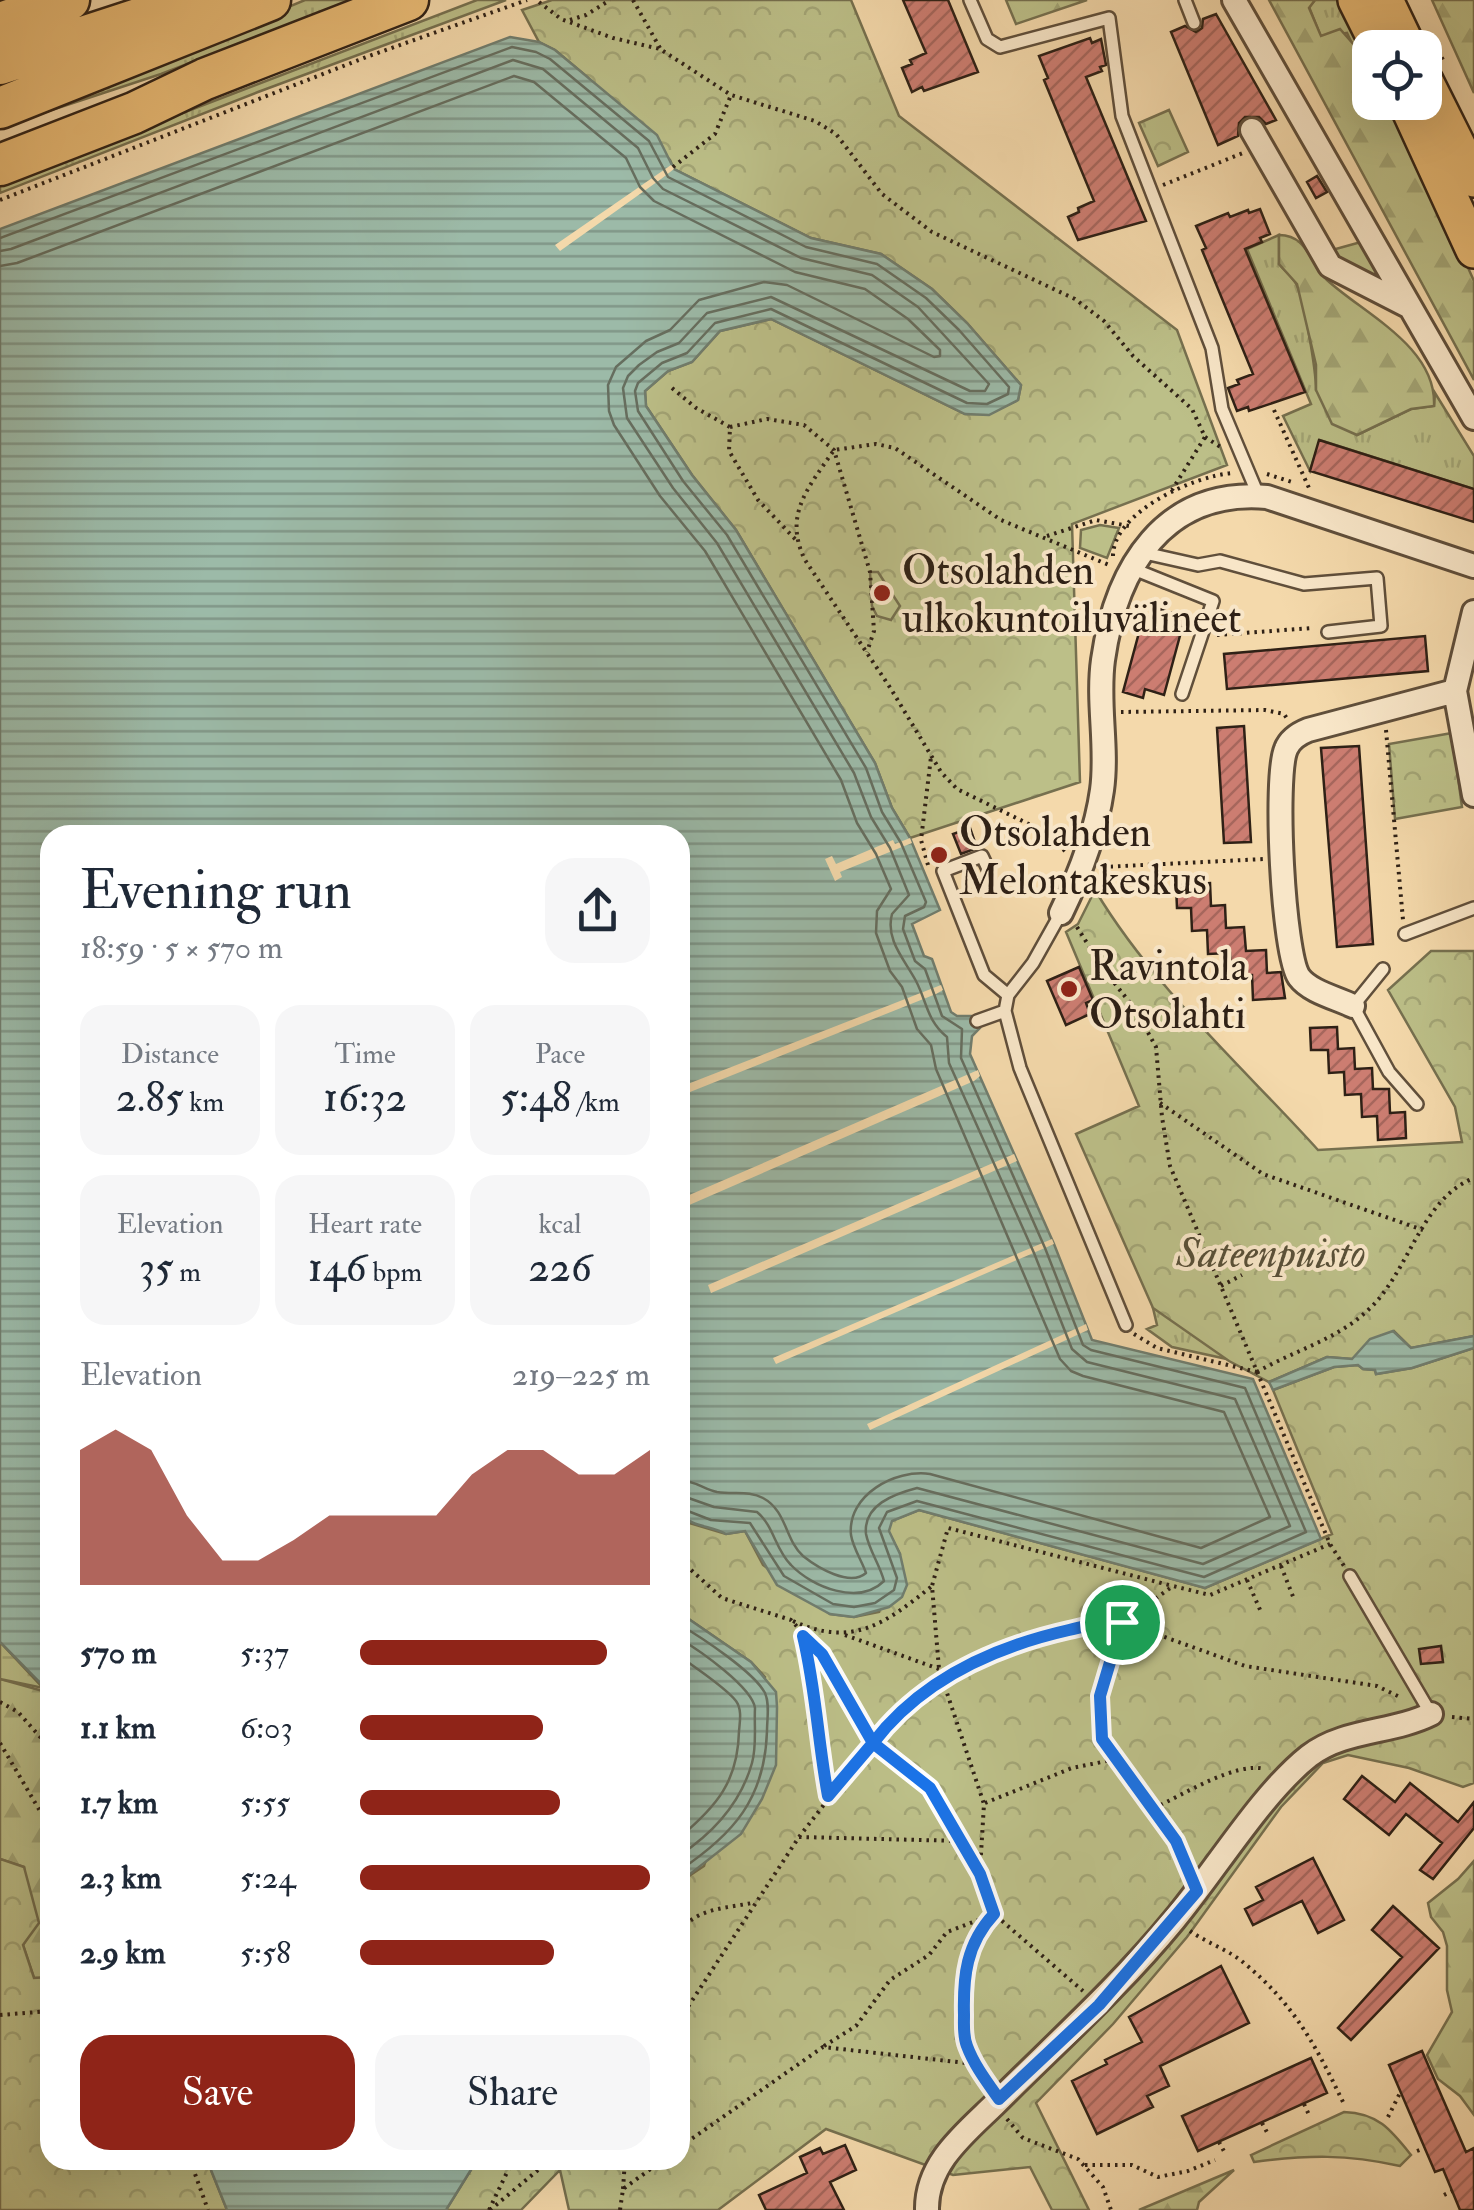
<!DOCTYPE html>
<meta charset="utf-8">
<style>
:root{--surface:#fff;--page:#f6f6f7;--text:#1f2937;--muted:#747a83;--accent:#8f2418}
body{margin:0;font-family:"IM FELL Double Pica",serif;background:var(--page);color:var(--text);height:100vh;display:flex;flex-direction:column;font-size:38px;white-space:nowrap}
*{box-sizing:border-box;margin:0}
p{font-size:32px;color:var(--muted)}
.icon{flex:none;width:55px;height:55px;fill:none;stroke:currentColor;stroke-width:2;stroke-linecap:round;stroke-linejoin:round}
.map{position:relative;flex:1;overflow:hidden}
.side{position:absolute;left:40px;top:825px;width:650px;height:1345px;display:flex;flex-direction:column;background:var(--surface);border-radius:30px;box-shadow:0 10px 40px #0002}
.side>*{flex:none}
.tools{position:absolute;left:1352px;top:30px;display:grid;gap:20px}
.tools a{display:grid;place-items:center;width:90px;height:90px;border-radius:20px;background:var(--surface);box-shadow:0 10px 40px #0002;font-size:50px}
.pin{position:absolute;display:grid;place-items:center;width:85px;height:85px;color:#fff;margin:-42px;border:5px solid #fff;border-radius:50%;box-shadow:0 2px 10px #0007}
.round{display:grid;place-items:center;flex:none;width:105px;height:105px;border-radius:30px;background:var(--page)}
.summary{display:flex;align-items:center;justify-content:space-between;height:170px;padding:0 40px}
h1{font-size:55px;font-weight:600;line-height:75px}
.figures{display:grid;grid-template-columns:repeat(3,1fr);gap:15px;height:170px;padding:10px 40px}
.figures div{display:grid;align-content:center;border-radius:25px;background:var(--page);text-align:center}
.figures b{font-size:42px;font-weight:600}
.figures small{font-size:28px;font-weight:400}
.figures p{font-size:28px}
.chart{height:280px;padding:20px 40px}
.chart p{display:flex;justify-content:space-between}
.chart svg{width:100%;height:180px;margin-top:10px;fill:var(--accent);opacity:.7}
.button{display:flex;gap:20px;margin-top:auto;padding:20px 40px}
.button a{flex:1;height:115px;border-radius:30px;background:var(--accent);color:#fff;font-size:40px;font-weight:600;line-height:115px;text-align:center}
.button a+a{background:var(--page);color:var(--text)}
ul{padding:0 40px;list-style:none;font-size:32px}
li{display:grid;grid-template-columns:160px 120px 1fr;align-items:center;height:75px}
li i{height:25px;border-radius:12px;background:var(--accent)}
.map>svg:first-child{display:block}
</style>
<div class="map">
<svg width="1474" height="2210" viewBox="0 0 1474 2210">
<defs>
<pattern id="grass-tufts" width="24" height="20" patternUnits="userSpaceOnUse" patternTransform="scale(2.5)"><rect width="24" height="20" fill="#bcbf88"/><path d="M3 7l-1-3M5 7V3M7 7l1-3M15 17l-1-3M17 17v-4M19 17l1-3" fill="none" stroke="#a2a475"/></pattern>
<pattern id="forest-firs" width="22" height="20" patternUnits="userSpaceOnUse" patternTransform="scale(2.5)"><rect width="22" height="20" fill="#bcbf88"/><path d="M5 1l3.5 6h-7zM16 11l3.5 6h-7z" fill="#a2a475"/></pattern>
<pattern id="wetland-marsh" width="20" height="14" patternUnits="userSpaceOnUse" patternTransform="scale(2.5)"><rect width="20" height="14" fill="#bcbf88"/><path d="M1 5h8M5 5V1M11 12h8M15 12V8" fill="none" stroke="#a2a475"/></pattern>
<pattern id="park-crowns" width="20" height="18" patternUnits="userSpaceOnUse" patternTransform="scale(2.5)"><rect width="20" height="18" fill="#bcbf88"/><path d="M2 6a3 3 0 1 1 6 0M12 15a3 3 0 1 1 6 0" fill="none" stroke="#a2a475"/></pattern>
<pattern id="water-rules" width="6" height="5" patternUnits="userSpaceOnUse" patternTransform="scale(2.5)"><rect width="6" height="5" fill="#9cbaa8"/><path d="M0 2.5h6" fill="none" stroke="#809788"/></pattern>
<pattern id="building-hatch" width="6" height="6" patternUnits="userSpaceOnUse" patternTransform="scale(2.5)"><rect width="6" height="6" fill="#cc7d71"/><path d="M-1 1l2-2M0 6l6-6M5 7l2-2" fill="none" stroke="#a6665c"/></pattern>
</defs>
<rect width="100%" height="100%" fill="#f4d9ab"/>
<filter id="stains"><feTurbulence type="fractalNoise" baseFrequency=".002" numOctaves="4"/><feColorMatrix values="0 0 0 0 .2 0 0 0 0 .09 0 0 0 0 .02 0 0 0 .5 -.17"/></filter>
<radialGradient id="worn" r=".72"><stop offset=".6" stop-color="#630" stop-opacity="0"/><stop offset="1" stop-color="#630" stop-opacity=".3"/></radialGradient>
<!-- grass -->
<path fill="url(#grass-tufts)" stroke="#76704f" stroke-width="2.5" d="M305 0H356L161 74 0 127Z
M477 0H506L258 92 0 193V183Z
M1315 0H1344L1370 52V63L1354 48 1347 33 1321 37 1309 7Z
M1279 235V264C1284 270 1290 275 1295 282 1304 294 1316 372 1316 390L1357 435 1411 409 1434 406 1435 393 1474 456V489L1320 440 1310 471 1283 416 1311 404 1247 249Z
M1361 242 1376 273 1375 277 1343 267 1332 250Z
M1100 525 1119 528 1107 558 1080 548 1081 530Z
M1211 1285 1236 1361 1172 1347 1147 1329 1157 1325 1153 1308Z"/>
<!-- forest -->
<path fill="url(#forest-firs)" stroke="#76704f" stroke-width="2.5" d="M1006 0H1087L1016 24Z
M1269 0H1315L1309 8 1321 36 1340 29 1370 63V102L1394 103 1474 281V380Z
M1433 0H1474V93L1432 0Z
M1279 235C1308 235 1310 264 1327 280 1364 314 1437 347 1434 406L1411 409 1357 435 1332 424 1316 390V365L1297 284 1279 264Z
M0 1679 50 1693 48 1978H34L23 1945 32 1930 24 1867 0 1859Z
M1474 1861V2115L1460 2096 1438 2079 1427 2055 1452 2012 1447 1990V1946L1443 1932 1431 1917 1428 1903 1458 1879Z
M1234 2170 1199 2202 1197 2210H1139Z"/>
<!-- wetland -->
<path fill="url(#wetland-marsh)" stroke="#76704f" stroke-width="2.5" d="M0 1642 43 1688 0 1679Z"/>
<!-- park -->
<path fill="url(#park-crowns)" stroke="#76704f" stroke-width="2.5" d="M552 0H851L899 116 1177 330 1227 465 1072 524 1080 782 910 838 892 808 875 763 736 530 692 475 646 406 645 391 668 371 692 362 720 331 771 319 965 414H989L1018 400 1021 385 967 323 932 289 881 254 811 238 674 169 670 160 586 76 555 50 539 42 522 10Z
M1169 110 1188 152 1158 166 1139 123Z
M1452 733 1462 807 1395 819 1389 744Z
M1095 890C1153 987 1242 1066 1318 1150L1462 1142 1455 1107 1388 990 1431 951H1474V1336L1411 1348 1394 1331 1352 1359 1327 1357 1269 1382 1229 1361 1153 1308 1076 1134 1139 1106 1066 932 1078 924Z
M1474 1348V1783L1463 1787 1409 1768 1348 1755 1323 1763 1281 1807 1187 1937 1113 2024 1036 2103 1089 2210H1052L1030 2167 953 2175 826 2129 718 2210H569L560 2170 521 2210H446L477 2160H680V1882L704 1866 765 1677 751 1662 680 1613V1514L689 1523 726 1534 745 1531 763 1565 830 1614 854 1617 879 1612 900 1554 888 1531 891 1521 919 1510 1205 1588 1332 1534 1273 1390 1334 1367 1358 1365 1363 1369 1375 1370 1376 1374 1412 1368Z
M0 1859 24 1867 39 1923 23 1945 34 1978 50 1977V2160H207L227 2210H0Z
M1344 2112C1378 2113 1391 2130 1411 2155L1400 2166C1346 2154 1308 2155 1254 2162L1251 2155Z"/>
<!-- pitch -->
<path fill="#bcbf88" stroke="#76704f" stroke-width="2.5" d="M870 572H878L900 606 891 620 877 616 872 606Z"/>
<!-- water -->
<path fill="url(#water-rules)" stroke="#707d6e" stroke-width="2.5" d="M510 37 539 42 555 50 657 135 674 169 811 238 881 254 932 289 967 323 1021 385 1018 400 989 415 965 414 771 319 720 331 692 362 668 371 645 391 646 406 692 475 736 530 875 763 892 808 910 838 940 910 912 924 924 956 932 959 951 1012 957 1016H971L980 1028 972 1036 970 1054 1054 1244 1092 1340 1253 1379 1321 1539 1205 1588 919 1510 892 1521 889 1531 900 1554 907 1585 902 1597 889 1607 854 1617 830 1614 777 1585 745 1531 726 1534C710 1525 694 1528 680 1514V835H50V1693L0 1642V229Z
M1393 1331 1411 1348 1474 1336V1348L1412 1368 1376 1374 1375 1370 1363 1369 1358 1365 1334 1367 1273 1390 1269 1382 1327 1357 1352 1359 1370 1339Z
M680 1613 751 1662 776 1692 777 1707 776 1765 762 1799 741 1834 680 1882Z
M207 2160H477L446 2210H227Z"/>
<!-- pier -->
<path fill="#f4d9ab" d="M671 165 674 169 661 179 560 251 555 245Z
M910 838 912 843 840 872 842 877 835 881 825 859 832 856 836 864 893 840 895 844Z
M941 985 943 990 936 994 680 1096V1087Z
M978 1070 980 1076 974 1081 680 1209V1199Z
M1014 1154 1017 1161 711 1293 708 1285Z
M1052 1239 1054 1244 776 1364 773 1358Z
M1086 1324 1088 1330 870 1430 867 1424Z"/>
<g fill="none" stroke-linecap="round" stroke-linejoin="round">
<!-- shore -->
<path stroke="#666e5f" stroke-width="2.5" d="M0 238 512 47 536 52 550 59 649 141 668 177 806 247 877 264 926 298 959 330 1009 387 1008 394 987 404 967 403 771 309 715 323 687 353 662 363 638 383 635 391 638 411 683 481 727 535 866 768 882 812 901 843 926 902 924 907 905 916 903 929 915 961 925 969 942 1016 962 1029 961 1058 1045 1248 1083 1345 1091 1350 1245 1388 1306 1532 1204 1577 917 1501 887 1512 879 1528 897 1578 894 1590 875 1603 854 1607 833 1604 784 1576 750 1523 711 1520 680 1508
M0 251 11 249 513 60 543 69 638 148 653 178 663 189 801 258 872 275 918 307 989 384 985 391H970L771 297 707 313 679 343 657 352 639 365 628 376 623 388 627 418 673 488 717 543 854 773 871 817 890 848 909 895 892 914C885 940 905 960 916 981 927 1002 927 1021 947 1037L949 1063 1034 1253 1072 1349 1087 1362 1235 1399 1290 1526 1203 1564 917 1488C894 1494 863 1505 866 1534 869 1550 880 1565 884 1581 859 1606 812 1587 791 1565 775 1549 774 1526 757 1512L714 1507 680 1495
M0 266 17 263 514 76 534 82 626 158 640 187 654 201 795 272 865 289 908 319 940 350V356L934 357 787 285 764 282 699 300 670 330 646 341 616 367 608 385 609 411 614 425 660 496 705 551 841 780 857 823 876 854 891 889 877 911 876 933 890 971 902 987 917 1029 931 1045 936 1069 1060 1359 1071 1371 1083 1376 1224 1412 1270 1517 1201 1548 930 1474C895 1469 847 1495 851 1535 853 1548 862 1561 866 1573 850 1587 818 1568 803 1556 785 1540 787 1511 763 1498 749 1490 733 1495 717 1492 704 1489 695 1481 680 1480
M680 1625C701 1637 754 1672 765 1693 770 1704 767 1719 767 1731 765 1798 734 1834 680 1870
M680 1639C699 1650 752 1687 755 1708 754 1725 757 1746 752 1763 741 1802 713 1833 680 1855
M680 1656C696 1669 724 1686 736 1701 742 1709 740 1721 739 1731 738 1781 717 1806 680 1837"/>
</g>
<!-- building -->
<path fill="url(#building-hatch)" stroke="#2f2116" stroke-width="2.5" d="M903 0H948L978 72 924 91 922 87 912 92 902 68 912 64 910 60 926 53Z
M1216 14 1276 120 1266 124 1259 117H1245L1239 123 1238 136 1218 145 1171 32 1185 26 1196 32 1202 28 1203 19Z
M1090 38 1092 43 1101 39 1106 65 1100 67 1102 71 1086 77 1146 221 1078 240 1068 217 1079 212 1078 208 1094 201 1044 80 1048 78 1039 56Z
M1317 176 1327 192 1316 198 1307 182Z
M1260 209 1270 234 1260 238 1262 242 1245 249 1305 392 1249 411 1248 407 1237 411 1228 388 1239 384 1237 380 1253 374 1202 250 1206 248 1196 226 1228 213 1230 217 1248 210 1249 213Z
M1319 440 1474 489V522L1310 471Z
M1156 608 1185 617 1164 695 1145 689 1143 698 1123 692 1144 614 1154 617Z
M1425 636 1428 671 1227 689 1224 654Z
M1244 726 1251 842 1224 843 1217 728Z
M1359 746 1373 944 1337 947 1321 748Z
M970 828 977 848 961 854 953 834Z
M1210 883 1211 906 1225 905 1226 928 1244 927 1246 951 1266 950 1267 973 1281 972 1285 998 1253 1000 1252 975 1231 976 1230 953 1208 954 1207 930 1192 931 1191 908H1177L1176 885Z
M1079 967 1093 1000 1086 1003 1090 1014 1066 1025 1047 981Z
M1337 1027 1338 1049 1354 1048 1355 1069 1372 1068 1373 1089H1389L1390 1113 1405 1112 1406 1138 1378 1140 1377 1116 1362 1117 1361 1094 1345 1095 1344 1072 1329 1073 1328 1050H1311L1310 1028Z
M1441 1646 1443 1662 1421 1664 1419 1649Z
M1362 1776 1395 1802 1410 1783 1458 1822 1474 1802V1828L1433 1879 1420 1870 1442 1843 1406 1814 1389 1835 1344 1799Z
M1313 1858 1344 1920 1318 1933 1302 1901 1253 1925 1245 1909 1263 1900 1256 1887Z
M1393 1906 1439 1948 1351 2040 1338 2028 1402 1957 1372 1930Z
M1221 1966 1249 2023 1160 2066 1169 2086 1147 2096 1153 2107 1097 2134 1072 2081 1107 2064 1105 2060 1142 2042 1129 2017Z
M1422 2051 1466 2152 1474 2148V2210H1460L1443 2169 1435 2172 1389 2065Z
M1311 2058 1327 2093 1198 2151 1182 2116Z
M845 2145 856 2170 830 2182 844 2210H766L759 2195 807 2173 800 2157 820 2148 823 2154Z"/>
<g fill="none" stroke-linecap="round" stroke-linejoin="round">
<defs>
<path id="service" d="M970 0 987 39 1000 47 1109 18 1122 116 1212 348 1222 409 1259 497
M1185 0 1194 23
M1140 552 1198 565 1220 561 1304 584 1377 578 1381 626 1328 632
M1131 568 1213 601 1182 694
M989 871 982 856 943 871 984 975 1008 995
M1061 913 1033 963 1008 995 1005 1011 1020 1068 1126 1325
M1405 934 1474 908
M1383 969 1353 1006 1389 1072 1417 1104
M977 1021 1005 1011
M1350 1576 1431 1714"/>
<path id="minor" d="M1234 0 1474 418
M1252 130 1330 266 1410 307
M1474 612 1455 691 1474 795
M1061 913C1080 874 1096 833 1102 790 1108 747 1097 703 1103 660 1116 568 1164 488 1267 497L1474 566
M1353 1006C1337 998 1310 992 1299 977 1283 954 1274 777 1286 749 1290 739 1298 734 1308 730L1455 691
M927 2210C926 2164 964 2134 994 2105 1055 2044 1119 1987 1174 1920 1215 1871 1261 1794 1309 1756 1344 1729 1393 1733 1431 1714"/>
<path id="primary" d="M1356 0 1380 48
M1385 0 1408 48
M1425 81 1474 179
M1406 102 1474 250"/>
<path id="motorway" d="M0 23 69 0
M0 64 196 0
M0 108 270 0
M0 165 134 113 205 79 408 0"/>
</defs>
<!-- service casing -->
<use href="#service" stroke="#604f3b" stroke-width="16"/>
<!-- minor casing -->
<use href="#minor" stroke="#604f3b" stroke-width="28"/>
<!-- primary casing -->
<use href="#primary" stroke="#2f2116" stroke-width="40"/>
<!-- motorway casing -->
<use href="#motorway" stroke="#2f2116" stroke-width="45"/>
<!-- path -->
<path stroke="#2f2116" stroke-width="4" stroke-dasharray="2.5 5" stroke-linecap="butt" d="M633 0 660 48
M539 2 561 19 613 38 660 49 731 95 815 121 836 134 882 194 932 232 1075 299 1104 321 1133 356 1192 409 1205 437 1172 490
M570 20 586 15 610 0
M1435 44 1444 62
M673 167 715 134 731 95
M1163 185 1243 153
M0 200 369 56 527 0
M672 388 696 408 730 427 729 451 758 500 796 540
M1274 410 1309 488
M730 427 767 419 804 425 834 450 870 572 874 631 867 652
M1205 437 1222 448
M1267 474 1295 483
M1047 536 1096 520 1129 526
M1113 556C1113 512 1194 476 1232 473
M1217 635 1312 628
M1121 712 1265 710 1284 714 1288 720
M1386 730 1403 920
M1065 851 1043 831 957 789 941 772 891 689 805 560C783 515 808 488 834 450L876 444 895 448 1001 520 1109 565
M928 865 921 840 931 757
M1103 867 1263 859
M1077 927 1104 970 1135 1009 1156 1047 1162 1117 1170 1166 1330 1544 1344 1566
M1160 1103 1263 1174 1423 1230
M1221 1286 1242 1275
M1134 1334 1157 1348 1257 1372
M1257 1372C1293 1351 1336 1340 1367 1311 1409 1274 1420 1199 1474 1178
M680 1560 722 1598 791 1620 822 1654 873 1743 930 1788 980 1875 994 1914 1083 1991
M1281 1566 1294 1599
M1247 1580 1261 1612
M793 1621C852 1648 885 1624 932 1586
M845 1635 939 1669
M803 1636 816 1689 821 1756 828 1794
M0 1702 18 1712 50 1748
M1452 1717 1474 1719
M0 1743 50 1828
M985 1803 1072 1768 1117 1759
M1154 1808C1181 1796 1236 1761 1265 1769
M799 1837 962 1841
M1187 1867 1176 1841 1102 1739 1100 1696 1123 1622 1173 1586 1210 1595 1330 1544
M980 1870 984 1804 939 1669 932 1586 948 1528 1173 1586
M680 1931C697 1908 727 1908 752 1903
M1190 1931C1207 1943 1229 1950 1244 1963 1294 2004 1316 2046 1343 2102
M0 2015 50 2011
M680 2019 799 1837 891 1718 940 1680 1010 1645 1093 1625 1123 1622 1245 1666 1377 1686 1402 1698
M824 2046 856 2026 890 1980 929 1955 947 1932 994 1914
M989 2085C979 2070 967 2054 964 2036 957 1996 963 1949 990 1918
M1304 2104 1310 2117
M1388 2117 1401 2091
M1007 2119 1023 2138 1078 2159 1103 2187 1111 2210
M1262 2123 1269 2136
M1219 2142 1226 2155
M680 2147 823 2047 975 2064
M1417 2151 1425 2148
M190 2160 208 2210
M1085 2165H1132L1158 2177 1188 2171 1215 2160
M623 2189 625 2160
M1444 2195 1452 2191
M489 2210 513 2160
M490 2210 550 2160
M620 2210 623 2189 663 2160"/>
<!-- service -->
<use href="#service" stroke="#f8e6c8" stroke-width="11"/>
<!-- minor -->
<use href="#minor" stroke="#f8e6c8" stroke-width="22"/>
<!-- primary -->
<use href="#primary" stroke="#eabc76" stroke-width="35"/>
<!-- motorway -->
<use href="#motorway" stroke="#eabc76" stroke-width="40"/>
</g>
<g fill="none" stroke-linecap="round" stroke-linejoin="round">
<defs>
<path id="route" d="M1122 1622C1104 1621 1087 1626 1069 1630 994 1647 921 1680 873 1743L822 1654 803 1636C816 1690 818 1742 828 1796L873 1743 930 1788 980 1874 994 1914C966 1944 963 1977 964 2015 964 2026 963 2036 967 2046 974 2065 987 2082 999 2099L1099 2005 1197 1891 1176 1841 1102 1739 1100 1696 1122 1622"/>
</defs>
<!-- route casing -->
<use href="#route" stroke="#fff" stroke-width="20"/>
<!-- route -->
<use href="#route" stroke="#1a73e8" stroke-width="12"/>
</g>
<!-- markers -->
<g fill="#8f2418" stroke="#f8e6c8" stroke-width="4">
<circle cx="882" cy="593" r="10"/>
<circle cx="939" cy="855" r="10"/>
<circle cx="1069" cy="989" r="10"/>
</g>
<g text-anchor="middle" stroke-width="8" stroke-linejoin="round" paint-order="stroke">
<!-- poi labels -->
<g font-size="42" fill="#2f2116" stroke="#f8e6c8" text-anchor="start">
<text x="902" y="584">Otsolahden<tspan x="902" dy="48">ulkokuntoiluvälineet</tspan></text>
<text x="959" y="846">Otsolahden<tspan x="959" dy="48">Melontakeskus</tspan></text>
<text x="1089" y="980">Ravintola<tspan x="1089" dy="48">Otsolahti</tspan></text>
</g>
<!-- park labels -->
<g font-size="42" font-style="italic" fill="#595038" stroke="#f8e6c8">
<text x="1271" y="1267">Sateenpuisto</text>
</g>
</g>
<rect width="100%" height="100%" filter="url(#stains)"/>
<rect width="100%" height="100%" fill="url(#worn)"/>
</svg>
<div class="tools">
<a><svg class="icon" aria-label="locate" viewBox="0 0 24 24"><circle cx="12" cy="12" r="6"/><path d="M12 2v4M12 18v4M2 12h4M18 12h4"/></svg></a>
</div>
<div class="pin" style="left:1122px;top:1622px;background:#1e9e55"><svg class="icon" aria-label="arrive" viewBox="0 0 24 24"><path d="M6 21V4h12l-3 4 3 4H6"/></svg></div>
<section class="side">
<div class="summary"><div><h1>Evening run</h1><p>18:59 · 5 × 570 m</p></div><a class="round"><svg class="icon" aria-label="share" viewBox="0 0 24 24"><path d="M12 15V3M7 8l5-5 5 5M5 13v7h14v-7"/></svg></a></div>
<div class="figures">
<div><p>Distance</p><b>2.85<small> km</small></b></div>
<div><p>Time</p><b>16:32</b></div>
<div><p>Pace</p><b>5:48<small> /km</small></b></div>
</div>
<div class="figures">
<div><p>Elevation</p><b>35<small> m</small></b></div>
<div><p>Heart rate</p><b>146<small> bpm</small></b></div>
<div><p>kcal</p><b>226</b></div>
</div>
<div class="chart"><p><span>Elevation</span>219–225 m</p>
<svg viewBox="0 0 160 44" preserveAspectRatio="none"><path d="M0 44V11L10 6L20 11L30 27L40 38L50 38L60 33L70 27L80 27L90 27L100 27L110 17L120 11L130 11L140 17L150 17L160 11V44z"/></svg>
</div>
<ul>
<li><b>570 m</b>5:37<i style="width:85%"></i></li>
<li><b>1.1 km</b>6:03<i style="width:63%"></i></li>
<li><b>1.7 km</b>5:55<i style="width:69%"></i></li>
<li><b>2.3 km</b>5:24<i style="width:100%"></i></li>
<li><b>2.9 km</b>5:58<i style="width:67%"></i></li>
</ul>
<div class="button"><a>Save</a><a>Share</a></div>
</section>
</div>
